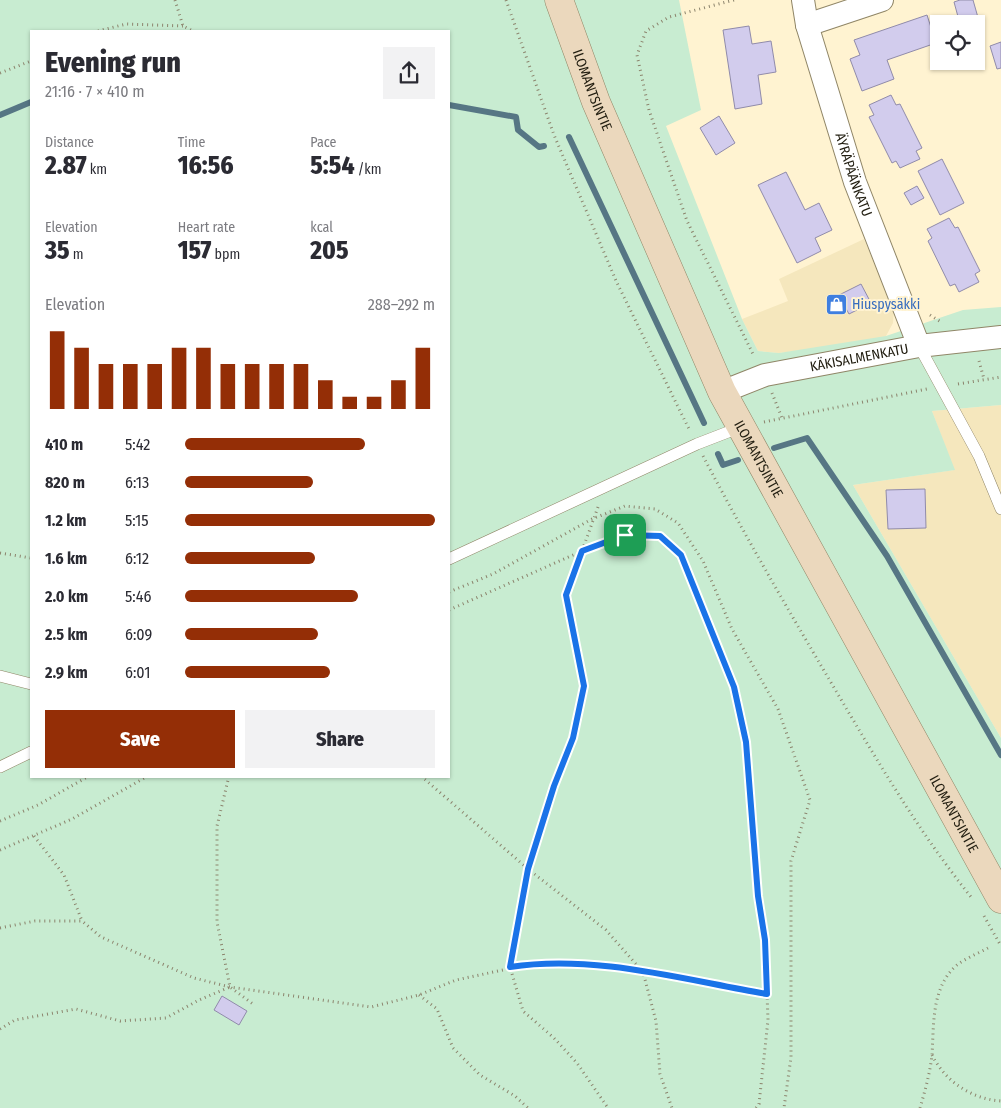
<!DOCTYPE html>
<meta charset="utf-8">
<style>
:root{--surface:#fff;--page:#f2f2f3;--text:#2b2b33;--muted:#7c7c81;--accent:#942e06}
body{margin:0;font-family:"Fira Sans Condensed",sans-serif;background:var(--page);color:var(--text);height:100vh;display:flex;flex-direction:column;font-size:19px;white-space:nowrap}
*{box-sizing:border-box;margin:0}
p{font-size:16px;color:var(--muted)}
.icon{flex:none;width:28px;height:28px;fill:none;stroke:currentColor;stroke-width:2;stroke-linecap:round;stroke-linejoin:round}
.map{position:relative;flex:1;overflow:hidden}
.drawer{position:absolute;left:30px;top:30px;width:420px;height:748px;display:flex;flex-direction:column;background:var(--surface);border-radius:0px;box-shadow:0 1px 4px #0004}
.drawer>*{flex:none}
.buttons{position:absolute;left:930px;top:15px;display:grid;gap:10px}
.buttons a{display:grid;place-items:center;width:55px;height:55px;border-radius:0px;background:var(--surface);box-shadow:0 1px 4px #0004;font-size:25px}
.pin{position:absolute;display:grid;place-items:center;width:42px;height:42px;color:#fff;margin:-21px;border-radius:10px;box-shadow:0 2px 8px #0006}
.round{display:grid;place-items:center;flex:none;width:52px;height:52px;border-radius:0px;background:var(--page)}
.summary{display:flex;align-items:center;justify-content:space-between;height:85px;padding:0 15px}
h1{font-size:28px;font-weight:800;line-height:38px}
.stats{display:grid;grid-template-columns:repeat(3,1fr);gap:8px;height:85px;padding:5px 15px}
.stats div{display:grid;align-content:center}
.stats b{font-size:25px;font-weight:800}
.stats small{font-size:14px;font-weight:400}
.stats p{font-size:14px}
.chart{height:140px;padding:10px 15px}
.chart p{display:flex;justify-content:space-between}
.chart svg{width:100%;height:90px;margin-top:5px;stroke:var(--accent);stroke-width:6}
.primary-button{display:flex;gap:10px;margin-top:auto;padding:10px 15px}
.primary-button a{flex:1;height:58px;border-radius:0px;background:var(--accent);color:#fff;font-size:20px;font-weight:800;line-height:58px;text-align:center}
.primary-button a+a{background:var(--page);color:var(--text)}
ul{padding:0 15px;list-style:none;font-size:16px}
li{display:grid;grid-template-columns:80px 60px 1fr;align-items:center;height:38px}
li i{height:12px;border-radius:6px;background:var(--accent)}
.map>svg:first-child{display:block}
</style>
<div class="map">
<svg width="1001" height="1108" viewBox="0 0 1001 1108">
<rect width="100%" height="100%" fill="#fff3d1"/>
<!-- built -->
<path fill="#f5e7bd" d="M864 239 894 310 893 323 886 336 874 342 779 353 758 351 742 319 788 301 779 279Z
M1001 405V738L853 485 954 470 932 411Z"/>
<!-- green -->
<path fill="#c8ecd1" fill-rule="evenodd" d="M0 0H679L701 110 666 126 742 319 758 351 779 353 886 336 963 310 1001 307V405L932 411 955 470 853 485 1001 738V1108H0ZM31 31H449V776H31Z"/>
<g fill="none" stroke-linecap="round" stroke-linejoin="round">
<!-- stream -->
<path stroke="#567684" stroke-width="6" d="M449 105 516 117 518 130 539 147 544 146
M0 115 31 102
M569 137 704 423
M774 448 807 438 887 556 1001 755
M718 454 723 465 738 460"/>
</g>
<!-- building -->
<path fill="#d2cced" stroke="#908baa" d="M960 0H973L979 21 960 24 954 2Z
M927 15 936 43 887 60 894 79 862 91 850 59 860 55 854 40Z
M749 26 752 44 771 41 776 72 758 75 762 104 735 109 723 30Z
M1001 42V68L997 69 990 46Z
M891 95 896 105 900 104 922 148 916 151 920 159 900 168 896 161 892 163 869 117 874 115 869 105Z
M719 116 735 143 716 155 700 128Z
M942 159 964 203 940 215 918 171Z
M786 172 805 210 819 203 832 230 815 238 821 251 797 263 758 185Z
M917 186 924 198 911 205 904 193Z
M949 218 955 228 958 227 980 271 975 274 979 282 959 292 955 284 950 286 928 241 932 238 927 229Z
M861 284 871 303 849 314 839 295Z
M925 489 926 528 888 529 886 490Z
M222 996 247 1011 239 1025 214 1010Z"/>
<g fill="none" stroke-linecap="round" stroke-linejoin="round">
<defs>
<path id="lane" d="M919 346 979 456 1001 509
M449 559 697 444 741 427
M0 676 31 684
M0 767 31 752"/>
<g id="street">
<path id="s1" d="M803 0 807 25 855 182 919 346"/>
<path d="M807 25 882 0"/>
<path id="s2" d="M722 392 765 375 919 346 1001 337"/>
</g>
<g id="secondary">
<path id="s3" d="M559 0 596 102 722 392 1001 899"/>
</g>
</defs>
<!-- lane casing -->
<use href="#lane" stroke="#908667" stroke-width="12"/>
<!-- street casing -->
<use href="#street" stroke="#908667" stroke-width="24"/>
<!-- secondary casing -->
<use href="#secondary" stroke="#908667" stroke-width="29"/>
<!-- path -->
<path stroke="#8c846d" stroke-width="3" stroke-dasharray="1 4" stroke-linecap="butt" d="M175 0 183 26 193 31
M506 0 554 135 617 283 690 431
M734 0 669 17 646 31 637 55 649 110 687 221 754 356
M98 31 126 24 183 26
M0 73 31 61
M930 315 941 322
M979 361 984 379
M958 384 1001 377
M772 393 782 418
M764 422 927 389
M703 456C745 536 790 613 836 691 878 762 919 832 971 897
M598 507 566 595 584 686 573 738 554 786 528 869 510 967 523 1011 554 1038 577 1063 608 1108
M0 553 31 558
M449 592 493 574 592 519 625 506 655 509 678 523 703 561 732 629 778 709 810 800 791 861V1057L784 1108
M449 610 582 551 625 535 659 537 681 555 734 687 746 742 758 896 765 940 768 1020 759 1104 756 1108
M229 776 217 826V922L230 987 253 1004
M421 776 528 869 606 930 643 972 656 1021 660 1074 672 1108
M0 821 38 805 89 776
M34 836 64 875 82 921
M0 850 72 819 148 776
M984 916 1001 946
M0 928 35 921H82L101 937 194 978 230 987 371 1007 419 995 456 980 531 964H581L643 972 767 994
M419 995 437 1009 453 1048 480 1075 515 1096 528 1108
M0 1029 15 1020 76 1009 120 1021 166 1018 199 1000 230 987
M932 1055C945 1081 971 1099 1001 1101
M920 1108C925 1091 930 1073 932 1055 934 1025 931 987 957 965 966 958 979 953 988 948"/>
<!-- lane -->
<use href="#lane" stroke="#fff" stroke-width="11"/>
<!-- street -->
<use href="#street" stroke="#fff" stroke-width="22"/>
<!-- secondary -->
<use href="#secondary" stroke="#ebd8bd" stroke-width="28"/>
</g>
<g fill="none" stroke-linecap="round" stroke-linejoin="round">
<defs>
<path id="route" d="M625 535 660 536 681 555 734 687 746 742 758 896 765 940 767 994C684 980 595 954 510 967L528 869 554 786 573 738 584 686 566 595 582 551Z"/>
</defs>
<!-- route casing -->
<use href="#route" stroke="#fff" stroke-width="10"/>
<!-- route -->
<use href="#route" stroke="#1a73e8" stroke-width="6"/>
</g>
<!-- icons -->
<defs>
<symbol id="shop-square" viewBox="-11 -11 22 22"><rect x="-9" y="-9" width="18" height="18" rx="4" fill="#3f7fe0" stroke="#fff3d1"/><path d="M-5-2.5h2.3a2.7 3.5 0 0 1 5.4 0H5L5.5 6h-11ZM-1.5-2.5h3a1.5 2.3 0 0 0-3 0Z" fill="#fff"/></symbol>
</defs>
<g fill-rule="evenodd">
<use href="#shop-square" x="824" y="292" width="25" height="25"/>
</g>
<g text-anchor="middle" stroke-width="4" stroke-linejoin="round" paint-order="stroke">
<!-- street labels -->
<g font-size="14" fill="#211d10" stroke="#fff3d1">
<text dy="5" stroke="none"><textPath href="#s3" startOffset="96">ILOMANTSINTIE</textPath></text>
<text dy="5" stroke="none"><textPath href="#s1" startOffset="182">ÄYRÄPÄÄNKATU</textPath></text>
<text dy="5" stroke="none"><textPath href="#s2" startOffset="142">KÄKISALMENKATU</textPath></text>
<text dy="5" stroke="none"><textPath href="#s3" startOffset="501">ILOMANTSINTIE</textPath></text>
<text dy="5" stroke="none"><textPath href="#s3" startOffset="906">ILOMANTSINTIE</textPath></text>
</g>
<!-- shop labels -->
<g font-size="14" fill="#366cbe" stroke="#fff3d1" text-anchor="start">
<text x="852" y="309">Hiuspysäkki</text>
</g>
</g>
</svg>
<div class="buttons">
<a><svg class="icon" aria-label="locate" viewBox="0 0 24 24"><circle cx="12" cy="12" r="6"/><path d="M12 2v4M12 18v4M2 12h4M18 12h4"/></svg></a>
</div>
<div class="pin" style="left:625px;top:535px;background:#1e9e55"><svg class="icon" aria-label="arrive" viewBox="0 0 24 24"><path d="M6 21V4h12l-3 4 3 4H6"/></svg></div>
<section class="drawer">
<div class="summary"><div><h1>Evening run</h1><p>21:16 · 7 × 410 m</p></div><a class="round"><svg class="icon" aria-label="share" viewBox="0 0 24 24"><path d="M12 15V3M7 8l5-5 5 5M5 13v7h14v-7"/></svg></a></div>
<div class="stats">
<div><p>Distance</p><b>2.87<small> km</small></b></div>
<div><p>Time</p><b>16:56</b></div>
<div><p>Pace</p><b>5:54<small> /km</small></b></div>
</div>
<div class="stats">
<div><p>Elevation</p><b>35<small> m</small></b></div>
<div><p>Heart rate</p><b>157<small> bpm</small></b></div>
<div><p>kcal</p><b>205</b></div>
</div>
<div class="chart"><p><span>Elevation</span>288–292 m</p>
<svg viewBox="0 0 160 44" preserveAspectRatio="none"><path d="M5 44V6M15 44V14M25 44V22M35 44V22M45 44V22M55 44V14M65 44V14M75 44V22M85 44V22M95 44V22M105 44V22M115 44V30M125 44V38M135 44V38M145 44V30M155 44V14"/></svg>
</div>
<ul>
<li><b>410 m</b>5:42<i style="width:72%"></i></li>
<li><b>820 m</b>6:13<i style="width:51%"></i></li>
<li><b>1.2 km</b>5:15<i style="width:100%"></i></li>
<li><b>1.6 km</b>6:12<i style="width:52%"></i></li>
<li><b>2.0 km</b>5:46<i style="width:69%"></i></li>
<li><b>2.5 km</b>6:09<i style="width:53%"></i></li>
<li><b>2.9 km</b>6:01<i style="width:58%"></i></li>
</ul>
<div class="primary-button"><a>Save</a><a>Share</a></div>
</section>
</div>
